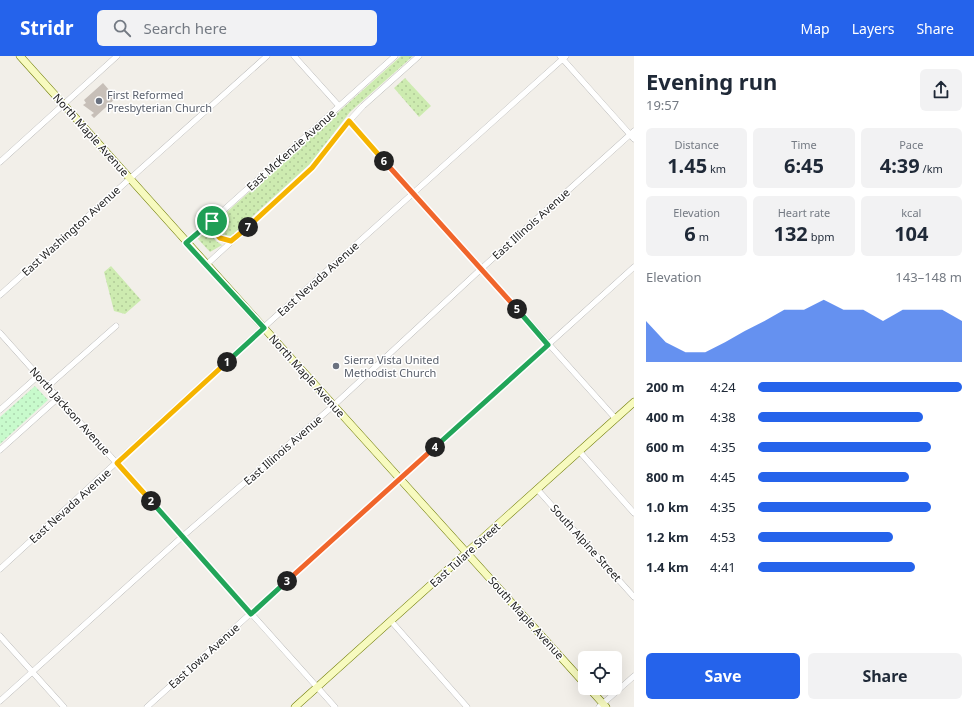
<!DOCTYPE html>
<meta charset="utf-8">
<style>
:root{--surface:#fff;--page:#f2f2f3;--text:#1f2937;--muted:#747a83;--accent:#2563eb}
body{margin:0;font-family:"Noto Sans",sans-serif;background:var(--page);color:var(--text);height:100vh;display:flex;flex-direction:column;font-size:15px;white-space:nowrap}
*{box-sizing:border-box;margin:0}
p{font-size:13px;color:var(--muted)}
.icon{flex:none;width:22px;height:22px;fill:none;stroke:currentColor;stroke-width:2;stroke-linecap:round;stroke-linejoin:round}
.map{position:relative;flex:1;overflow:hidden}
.details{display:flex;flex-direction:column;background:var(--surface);width:340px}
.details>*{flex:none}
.buttons{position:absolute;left:578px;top:595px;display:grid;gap:8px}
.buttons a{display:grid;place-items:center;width:44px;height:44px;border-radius:6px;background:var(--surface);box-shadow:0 4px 16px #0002;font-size:20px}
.pin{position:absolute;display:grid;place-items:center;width:34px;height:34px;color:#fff;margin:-17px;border:2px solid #fff;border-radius:50%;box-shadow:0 1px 4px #0007}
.km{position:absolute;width:20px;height:20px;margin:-10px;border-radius:50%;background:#222;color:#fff;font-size:11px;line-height:20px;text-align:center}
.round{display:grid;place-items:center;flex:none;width:42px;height:42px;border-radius:6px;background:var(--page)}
.summary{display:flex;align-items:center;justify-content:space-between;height:68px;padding:0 12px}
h1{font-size:22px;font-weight:700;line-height:30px}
.stats{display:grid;grid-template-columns:repeat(3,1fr);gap:6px;height:68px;padding:4px 12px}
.stats div{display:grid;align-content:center;border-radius:6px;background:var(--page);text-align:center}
.stats b{font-size:20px;font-weight:700}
.stats small{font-size:11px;font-weight:400}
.stats p{font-size:11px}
.chart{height:112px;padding:8px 12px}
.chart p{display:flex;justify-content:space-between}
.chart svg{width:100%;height:72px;margin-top:4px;fill:var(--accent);opacity:.7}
.action{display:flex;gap:8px;margin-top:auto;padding:8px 12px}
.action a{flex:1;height:46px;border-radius:6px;background:var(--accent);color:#fff;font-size:16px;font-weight:700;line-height:46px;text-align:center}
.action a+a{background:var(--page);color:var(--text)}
ul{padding:0 12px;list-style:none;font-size:13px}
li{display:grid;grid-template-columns:64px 48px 1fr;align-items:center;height:30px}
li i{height:10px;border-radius:5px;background:var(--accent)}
header{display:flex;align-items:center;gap:24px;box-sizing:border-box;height:56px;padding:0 20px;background:var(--accent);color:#fff}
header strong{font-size:19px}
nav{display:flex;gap:22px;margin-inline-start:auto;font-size:14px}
.search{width:280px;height:36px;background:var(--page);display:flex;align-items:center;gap:10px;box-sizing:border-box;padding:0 14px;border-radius:6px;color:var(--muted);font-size:15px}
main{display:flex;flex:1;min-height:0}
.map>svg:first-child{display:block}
</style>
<header>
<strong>Stridr</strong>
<div class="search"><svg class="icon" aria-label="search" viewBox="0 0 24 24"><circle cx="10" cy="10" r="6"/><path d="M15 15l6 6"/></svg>Search here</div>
<nav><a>Map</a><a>Layers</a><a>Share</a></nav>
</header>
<main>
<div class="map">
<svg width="634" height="651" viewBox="0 0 634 651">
<defs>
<pattern id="grass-dots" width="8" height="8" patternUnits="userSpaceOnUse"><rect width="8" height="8" fill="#cdebb0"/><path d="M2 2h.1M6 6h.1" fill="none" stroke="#b0c997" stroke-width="1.8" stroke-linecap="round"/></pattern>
<pattern id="park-dots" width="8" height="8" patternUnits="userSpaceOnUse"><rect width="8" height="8" fill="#c8facc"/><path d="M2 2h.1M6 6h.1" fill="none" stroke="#acd6af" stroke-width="1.8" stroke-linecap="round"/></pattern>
</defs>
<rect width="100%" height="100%" fill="#f2efe9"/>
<!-- grass -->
<path fill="url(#grass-dots)" d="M401 0H413L350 56 310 108 231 180 223 179 217 173 218 164Z
M405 22 431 50 419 61 394 32Z
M208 173 216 185 222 189 210 196 198 183Z
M111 210 141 244 125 258 114 255 104 216Z"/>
<!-- park -->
<path fill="url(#park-dots)" d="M35 330 48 344 0 388V361Z"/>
<!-- building -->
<path fill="#c7bfb8" d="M103 27 116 42 94 62 91 59 94 57 83 49 86 47 84 44Z"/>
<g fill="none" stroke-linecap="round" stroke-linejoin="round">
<defs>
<path id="street" d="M294 0 339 50
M560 0 634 83
M349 65 615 362
M0 106 117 0
M212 165C212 176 219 185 231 185
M187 187 395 0
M206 209 312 112 349 65 363 50 419 0
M0 239 267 0
M0 277 335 651
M48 330 116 270
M0 354 38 320
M0 394 58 342
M579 395 634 457
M537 433 634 541
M0 513 264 271 566 0
M391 565 467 651
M0 580 64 651
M0 645 183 480 333 350 481 213 634 75
M147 651 634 211
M599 651 634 620"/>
<path id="secondary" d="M20 0C207 210 397 419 585 628
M589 632 606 651
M295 651 634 346"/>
</defs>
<!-- street casing -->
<use href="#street" stroke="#a9a9a9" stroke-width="6"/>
<!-- secondary casing -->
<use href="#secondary" stroke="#707d05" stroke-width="8"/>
<!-- street -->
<use href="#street" stroke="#fff" stroke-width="5.5"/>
<!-- secondary -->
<use href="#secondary" stroke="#f7fabf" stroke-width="7"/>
</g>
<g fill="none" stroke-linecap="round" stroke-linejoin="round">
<defs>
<path id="split-1" d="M212 165 186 187 264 272 227 306"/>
<path id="split-2" d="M151 445 117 407 227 306"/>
<path id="split-3" d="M151 445 251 558 287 525"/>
<path id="split-4" d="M287 525 435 391"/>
<path id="split-5" d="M435 391 548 289 517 253"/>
<path id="split-6" d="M384 105 517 253"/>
<path id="split-7" d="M248 171 312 112 349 65 384 105"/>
<path id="split-8" d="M212 165 214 176 220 182 231 185 248 171"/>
</defs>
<!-- split-1 casing -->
<use href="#split-1" stroke="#fff" stroke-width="8"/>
<!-- split-2 casing -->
<use href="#split-2" stroke="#fff" stroke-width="8"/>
<!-- split-3 casing -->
<use href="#split-3" stroke="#fff" stroke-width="8"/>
<!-- split-4 casing -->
<use href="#split-4" stroke="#fff" stroke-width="8"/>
<!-- split-5 casing -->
<use href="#split-5" stroke="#fff" stroke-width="8"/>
<!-- split-6 casing -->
<use href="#split-6" stroke="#fff" stroke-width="8"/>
<!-- split-7 casing -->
<use href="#split-7" stroke="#fff" stroke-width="8"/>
<!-- split-8 casing -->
<use href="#split-8" stroke="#fff" stroke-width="8"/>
<!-- split-1 -->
<use href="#split-1" stroke="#22a559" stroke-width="5"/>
<!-- split-2 -->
<use href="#split-2" stroke="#f5b400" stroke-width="5"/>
<!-- split-3 -->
<use href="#split-3" stroke="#22a559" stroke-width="5"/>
<!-- split-4 -->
<use href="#split-4" stroke="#f0652b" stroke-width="5"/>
<!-- split-5 -->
<use href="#split-5" stroke="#22a559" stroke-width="5"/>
<!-- split-6 -->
<use href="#split-6" stroke="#f0652b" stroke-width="5"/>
<!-- split-7 -->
<use href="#split-7" stroke="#f5b400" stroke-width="5"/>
<!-- split-8 -->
<use href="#split-8" stroke="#f5b400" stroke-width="5"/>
</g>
<!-- markers -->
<g fill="#6b7280" stroke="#fff" stroke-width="1.5">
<circle cx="99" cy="45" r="4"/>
<circle cx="336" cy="310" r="4"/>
</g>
<g text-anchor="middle" stroke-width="3" stroke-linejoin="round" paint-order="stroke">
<!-- worship labels -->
<g font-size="11" fill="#5b616d" stroke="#fff" text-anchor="start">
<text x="107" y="43">First Reformed<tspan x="107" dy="13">Presbyterian Church</tspan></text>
<text x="344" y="308">Sierra Vista United<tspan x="344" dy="13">Methodist Church</tspan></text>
</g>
<!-- street labels -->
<g font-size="11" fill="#222" stroke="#fff">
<text transform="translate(91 79) rotate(48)" y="4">North Maple Avenue</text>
<text transform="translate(291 94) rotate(-42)" y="4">East McKenzie Avenue</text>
<text transform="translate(531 168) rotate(-42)" y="4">East Illinois Avenue</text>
<text transform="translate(71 175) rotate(-42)" y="4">East Washington Avenue</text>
<text transform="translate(318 223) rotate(-42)" y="4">East Nevada Avenue</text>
<text transform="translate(307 320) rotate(48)" y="4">North Maple Avenue</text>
<text transform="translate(70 355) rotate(48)" y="4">North Jackson Avenue</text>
<text transform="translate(283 394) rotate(-41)" y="4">East Illinois Avenue</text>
<text transform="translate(70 450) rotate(-42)" y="4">East Nevada Avenue</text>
<text transform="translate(586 487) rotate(48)" y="4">South Alpine Street</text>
<text transform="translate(465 499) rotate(-42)" y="4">East Tulare Street</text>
<text transform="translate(526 562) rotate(48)" y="4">South Maple Avenue</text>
<text transform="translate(204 600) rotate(-42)" y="4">East Iowa Avenue</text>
</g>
</g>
</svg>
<div class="buttons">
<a><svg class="icon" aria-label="locate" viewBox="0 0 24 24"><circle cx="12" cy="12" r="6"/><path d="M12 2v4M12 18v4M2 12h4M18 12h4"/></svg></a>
</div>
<div class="pin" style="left:212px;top:165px;background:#1e9e55"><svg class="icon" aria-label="arrive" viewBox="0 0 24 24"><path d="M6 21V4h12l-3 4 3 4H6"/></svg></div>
<b class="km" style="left:227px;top:306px">1</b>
<b class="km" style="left:151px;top:445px">2</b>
<b class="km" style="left:287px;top:525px">3</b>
<b class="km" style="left:435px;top:391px">4</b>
<b class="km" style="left:517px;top:253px">5</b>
<b class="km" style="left:384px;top:105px">6</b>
<b class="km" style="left:248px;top:171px">7</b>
</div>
<section class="details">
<div class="summary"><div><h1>Evening run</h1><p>19:57</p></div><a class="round"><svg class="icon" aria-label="share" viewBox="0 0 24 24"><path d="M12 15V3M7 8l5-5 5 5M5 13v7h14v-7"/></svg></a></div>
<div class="stats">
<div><p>Distance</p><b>1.45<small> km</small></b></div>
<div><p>Time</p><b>6:45</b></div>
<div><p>Pace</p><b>4:39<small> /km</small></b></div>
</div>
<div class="stats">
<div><p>Elevation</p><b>6<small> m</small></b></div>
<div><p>Heart rate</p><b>132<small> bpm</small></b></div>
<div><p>kcal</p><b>104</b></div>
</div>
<div class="chart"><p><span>Elevation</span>143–148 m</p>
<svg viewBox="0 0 160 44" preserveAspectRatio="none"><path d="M0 44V19L10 32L20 38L30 38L40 32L50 25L60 19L70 12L80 12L90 6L100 12L110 12L120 19L130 12L140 12L150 12L160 19V44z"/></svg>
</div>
<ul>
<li><b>200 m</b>4:24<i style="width:100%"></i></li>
<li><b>400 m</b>4:38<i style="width:81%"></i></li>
<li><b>600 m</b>4:35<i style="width:85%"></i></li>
<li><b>800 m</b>4:45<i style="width:74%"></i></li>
<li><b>1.0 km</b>4:35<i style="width:85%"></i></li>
<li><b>1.2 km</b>4:53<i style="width:66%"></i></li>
<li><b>1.4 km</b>4:41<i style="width:77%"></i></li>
</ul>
<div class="action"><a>Save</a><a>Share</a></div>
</section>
</main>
